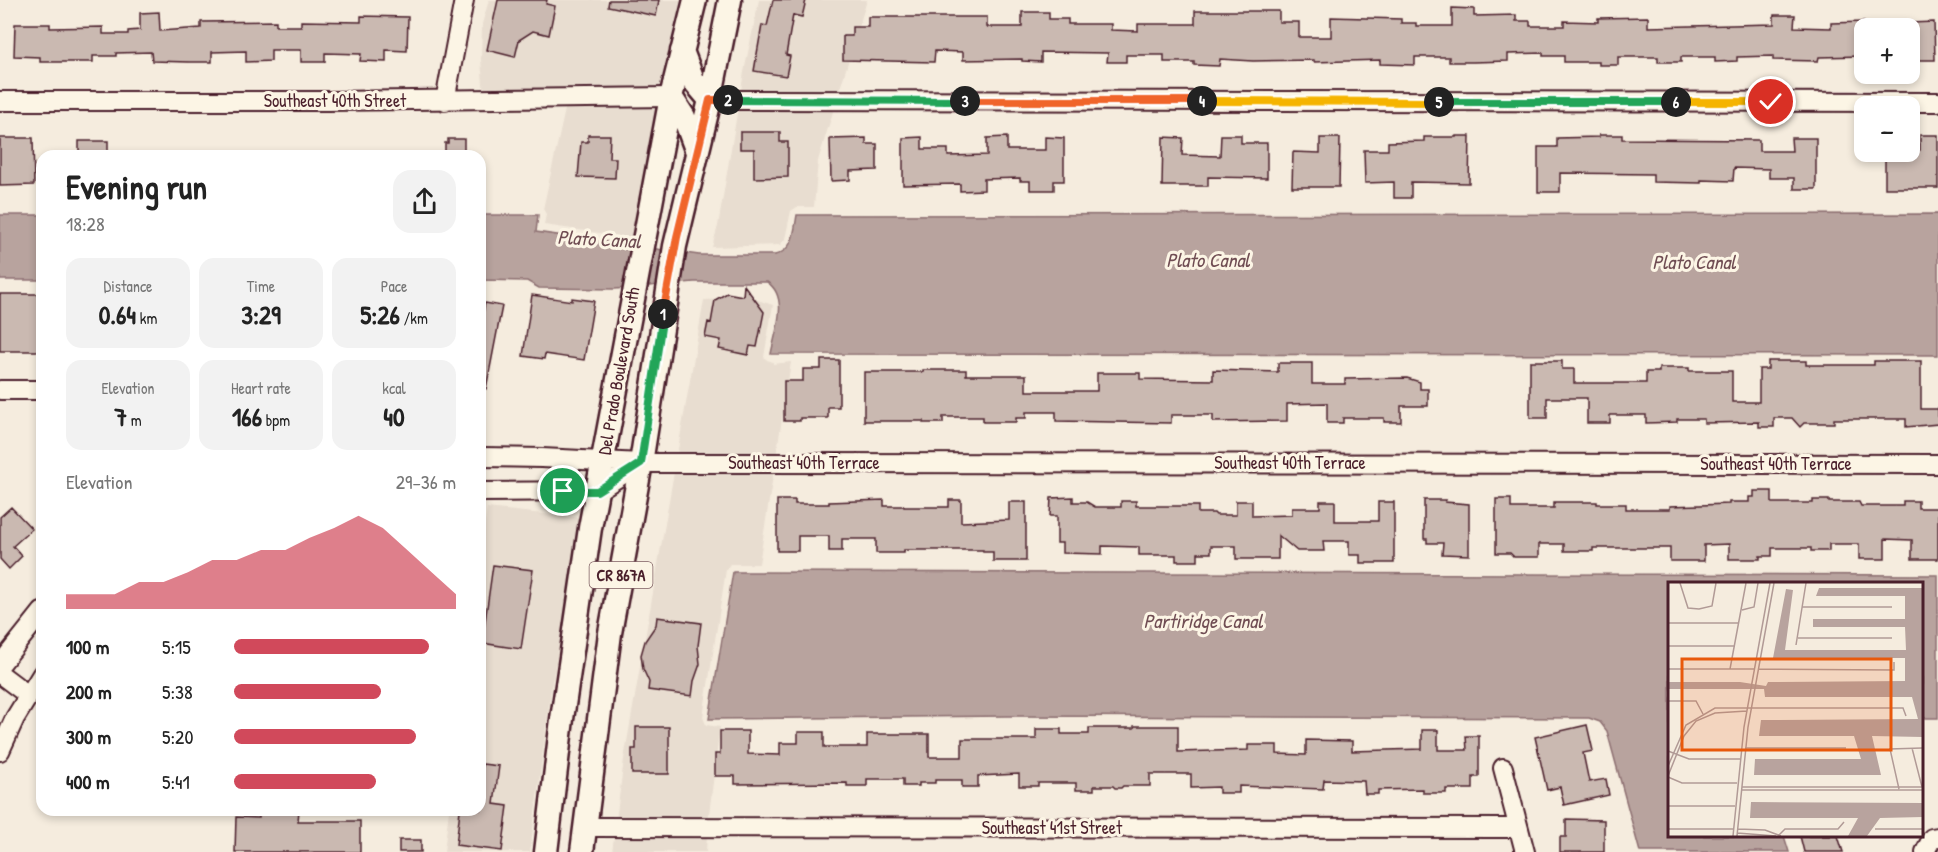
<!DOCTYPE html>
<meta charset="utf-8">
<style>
:root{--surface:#fff;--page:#f2f2f2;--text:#222;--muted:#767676;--accent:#d1495b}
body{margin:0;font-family:"Patrick Hand",sans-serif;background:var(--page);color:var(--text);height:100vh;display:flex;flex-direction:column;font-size:22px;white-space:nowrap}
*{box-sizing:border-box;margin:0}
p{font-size:20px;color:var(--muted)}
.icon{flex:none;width:33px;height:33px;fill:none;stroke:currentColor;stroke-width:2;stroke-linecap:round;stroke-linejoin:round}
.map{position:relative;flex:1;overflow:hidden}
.panel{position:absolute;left:36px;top:150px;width:450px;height:666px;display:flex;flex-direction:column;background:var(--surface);border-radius:18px;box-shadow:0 3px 9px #0003}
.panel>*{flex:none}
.tools{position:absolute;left:1854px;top:18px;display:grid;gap:12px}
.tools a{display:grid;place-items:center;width:66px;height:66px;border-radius:12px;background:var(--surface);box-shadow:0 3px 9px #0003;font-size:30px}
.pin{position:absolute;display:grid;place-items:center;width:51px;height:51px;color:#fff;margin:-26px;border:3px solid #fff;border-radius:50%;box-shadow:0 2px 6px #0007}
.km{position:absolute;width:30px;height:30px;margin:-15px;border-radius:50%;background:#222;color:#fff;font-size:16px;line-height:30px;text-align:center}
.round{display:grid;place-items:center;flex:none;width:63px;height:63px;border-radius:18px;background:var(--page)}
.head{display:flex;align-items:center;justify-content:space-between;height:102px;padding:0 30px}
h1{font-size:33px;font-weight:800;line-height:45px}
.metrics{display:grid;grid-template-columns:repeat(3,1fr);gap:9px;height:102px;padding:6px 30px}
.metrics div{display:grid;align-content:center;border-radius:15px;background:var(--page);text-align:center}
.metrics b{font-size:26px;font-weight:800}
.metrics small{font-size:16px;font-weight:400}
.metrics p{font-size:16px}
.chart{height:168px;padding:12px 30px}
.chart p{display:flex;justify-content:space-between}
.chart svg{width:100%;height:108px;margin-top:6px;fill:var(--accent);opacity:.7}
ul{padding:0 30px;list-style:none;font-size:20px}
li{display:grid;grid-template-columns:96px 72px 1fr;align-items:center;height:45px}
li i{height:15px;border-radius:8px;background:var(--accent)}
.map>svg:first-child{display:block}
</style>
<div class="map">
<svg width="1938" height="852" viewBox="0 0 1938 852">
<rect width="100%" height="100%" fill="#f5ecde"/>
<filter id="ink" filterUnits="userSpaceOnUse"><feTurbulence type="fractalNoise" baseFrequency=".0167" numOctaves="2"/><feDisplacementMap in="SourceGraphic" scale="12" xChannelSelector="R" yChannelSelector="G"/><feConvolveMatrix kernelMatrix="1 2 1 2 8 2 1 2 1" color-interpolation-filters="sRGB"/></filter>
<g filter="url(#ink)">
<!-- built -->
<path fill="#e8ddd0" d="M489 0H686L676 44 672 46 674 51 662 99 634 238 544 225 546 214 543 209 568 96H484L481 59 482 24Z
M759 0H867L818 161 814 207H797L791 211 785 239 780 245 712 247 718 226 744 72Z
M751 298 773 305 764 357 767 360 773 362V364L791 362 759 564H730L726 570 703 717 706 725 720 727 708 822 706 852H612L624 759 704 300Z
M487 508 582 518 580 540 552 683 530 852H444L449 810H480V561Z"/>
<!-- water -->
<path fill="#b8a39e" stroke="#8c6e70" stroke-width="1.5" d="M1938 214V355L771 354C775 332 790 297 767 282H694L615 289 539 288 527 281 480 280V215H538L536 232 699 255H775C794 250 794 232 797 215Z
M0 215H42V280H0Z
M733 572 1938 575V718H1922V584H1670V836H1784L1789 852H1640L1607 731 1600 722 1589 718 1007 716 709 719Z"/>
<!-- building -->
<path fill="#cab9b1" stroke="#4a1f2b" stroke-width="1.5" d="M498 0H547L546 4 555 6 549 35 533 31 519 40 515 57 487 50Z
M609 0H659L656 16 608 6Z
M773 0H806L802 17 793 15 786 55 790 56 786 76 754 71 762 25 767 26Z
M1452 8 1474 9V16L1516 15V21H1530V26H1564V21L1598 22V18L1648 17V27L1774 24V15H1795L1794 27 1831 28V23L1864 22V56L1819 57 1818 61 1773 60V56L1737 57V61L1715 62V57H1681V62H1658V57H1618V65H1599V62H1564V56H1543V53L1508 54V61L1473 62H1449V57H1415V65L1380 64V60L1314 62V60L1253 61 1220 59 1219 66 1194 65V62H1164V55H1126V62H1107L1108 53 1041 52V62L1022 61V59L963 60V52L935 51 934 62 843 60V36H852V27H868V17H987V27H1022V12H1049V19H1068V24H1111V30L1138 31V24H1195V11H1279V22H1299V37H1331V17L1401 19V23H1416V26H1452Z
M159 12 160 31 201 28V22L276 21V26H301V21L361 22V16L408 17 407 51 386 50V62L360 61 361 54 325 53V62H301V50H271V61L246 62V51L212 52V62H189L152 61 151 52 116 53V56H93V62H40V57L14 56 15 24H50V28L103 27V34H128V31L140 30V13Z
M1934 22 1935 60H1910V23Z
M740 132H780V142H788V177L754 178V149H740Z
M588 135H610L609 158H616L615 178 578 177 581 142H588Z
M1221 135H1241V143H1267V178L1208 177V186H1162L1163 137 1183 138 1182 155 1220 156Z
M1599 135H1622V139L1759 140V151H1792L1791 138H1816V189H1794V178H1769V169L1734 168 1733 181 1701 180V183L1653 182V174L1560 173V192H1538V147H1557V138L1599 137Z
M1920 135H1938V188H1885V152L1920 150Z
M1456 136H1470L1469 183 1411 182V198H1394V182L1365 183 1364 150H1388V142L1424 141V137H1456Z
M922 137V149H948V156L987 155V138L1007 137V150H1045V137L1064 138V181H1054V190H1030V181H1020V178L984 179V190L960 191V184L903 185V138Z
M0 138H33L34 185 0 186Z
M866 138V144H877V170L850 171V180L831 181 830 139Z
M1320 138H1340L1339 187H1292L1293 152 1320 153Z
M448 139H464V156H445V143H448Z
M79 141H108V155H79Z
M744 285 764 312 757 347 750 346 748 355 719 349 721 340 705 337 708 322 711 323 715 300 727 293 743 296Z
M0 294H42V351H0Z
M532 295 572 301V298L594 301 584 360 545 354 544 359 523 356Z
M485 303 502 306 486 389 480 388V328Z
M821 360H839V407H828V418H800V421H784V381H803V369H821Z
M1530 361H1562V369H1574V383H1646V372H1659V368H1689V371H1732V402H1759V369H1768V361H1806V365H1874V361H1921V409H1938V424L1906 427V419H1834V423H1804L1800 427 1792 418H1774V427H1759V422L1704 423V419H1677V422L1646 423V415H1610V423H1587V398H1547V418H1530Z
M1278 363H1312V384H1345V379L1407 378 1420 382V389H1428V406H1401V422H1384V418H1343V423H1327V403L1287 404V421L1213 422V415H1171V423L1056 421V412H1026V418H1016V422H983V417H943V423H923V421H864V372H923V370H966V375H1026V391H1097V373H1140V379L1213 380V370L1278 372Z
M1754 491H1772V503H1813V500H1829V502H1859L1861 506H1903V501H1918V508H1938V559H1912V540L1885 539V559H1859V544H1829V551H1811V548H1772V556H1760V559H1729V544L1704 545V561H1670V548H1593V551H1564V544H1539V557H1514L1510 553H1496V499H1511V508H1554V502H1597V504H1626V509H1670V506L1729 504V502H1749V497H1754Z
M1073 497V502H1087L1095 507H1121V501H1136V506H1198V513H1214L1216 515H1236V501H1252V516L1292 515V508H1320V501H1335V521H1378V502H1394V563H1360V555H1349V541H1323L1324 551H1297L1278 535V559H1236V546H1211V553H1198V561H1176V555H1139V547L1102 546V554L1062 553V543H1057V516H1050L1051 498Z
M777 500H795V504H829V502L884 500V506H904V507H949V500H961V522L1009 520V502H1026V561H993V552H983V550H904V553H876V539H842V551H829V536H798V551H777Z
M1424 500H1446L1445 502 1469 504V555L1442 554 1443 543H1427V539H1424Z
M11 507 32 529 13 546 22 556 9 569 0 559V517Z
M493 565 533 570 521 649 482 643Z
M657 617 701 623 698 646 700 664 694 681 692 696 648 690 649 682 643 669 641 655 645 641 656 625Z
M1587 725 1593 751 1583 753 1589 782 1606 779 1609 795 1564 805 1560 787 1547 790 1535 737Z
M1134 726H1178V752L1248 750V745H1277V754L1306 755V740L1352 741V751L1422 749V730H1438V750H1467L1466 736H1479V777H1473V789H1446V793H1423V789L1378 790V794H1365L1364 781 1324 780 1323 789 1239 786V793H1219V787L1191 788V774H1150V786H1123L1121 788H1115L1113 786H1094V790H1076V783H1038V786H1019V774L978 776V787H962V780H935V783H919V786H903V779H867V786H847V783L735 784V776H715V754H720V731H748V754L780 755V743H798V732H824V747H867V734H929V757H962V739H1036V729H1061V734H1089V728H1134Z
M636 727H669V774H632V749H636Z
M482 764 499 766 494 804 508 806 502 851 456 845 460 810H480Z
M259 810H299L298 821H360V852H235L236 817 259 818Z
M1566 819 1604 820V852H1560V837H1566Z
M1800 836H1838L1843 852H1804Z
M399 840H421V852H399Z"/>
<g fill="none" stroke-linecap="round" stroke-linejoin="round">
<defs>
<path id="minor" d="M710 100 1938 102
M0 101H328L671 97
M445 101 464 0
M0 390H42
M480 457 542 458 641 463 1938 464
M480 492 597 491 641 463
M0 665 42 612
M0 674 28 695
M0 751 15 718 42 674
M1503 768 1525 852
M586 827 1518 828
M1925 852 1932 838 1938 837"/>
<path id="major" d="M682 51 693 80 710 100
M671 97 684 117 697 152
M546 852 562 719 590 528 671 97 695 0
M582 852 610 633 641 463 675 246 710 100 730 0"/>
</defs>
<!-- minor casing -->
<use href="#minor" stroke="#4a1f2b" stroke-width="22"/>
<!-- major casing -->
<use href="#major" stroke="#4a1f2b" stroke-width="27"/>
<!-- minor -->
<use href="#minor" stroke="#fcf5e5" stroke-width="18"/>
<!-- major -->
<use href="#major" stroke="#fcf5e5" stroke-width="22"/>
</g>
</g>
<g fill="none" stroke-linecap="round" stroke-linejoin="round" filter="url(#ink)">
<defs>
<path id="split-1" d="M563 491H597L641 463 663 314"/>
<path id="split-2" d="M663 314 677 237 710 100H728"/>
<path id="split-3" d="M728 100 965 101"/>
<path id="split-4" d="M965 101H1202"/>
<path id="split-5" d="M1202 101 1439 102"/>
<path id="split-6" d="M1439 102H1676"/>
<path id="split-7" d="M1676 102H1771"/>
</defs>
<!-- split-1 casing -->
<use href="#split-1" stroke="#fff" stroke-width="12"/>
<!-- split-2 casing -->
<use href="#split-2" stroke="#fff" stroke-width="12"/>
<!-- split-3 casing -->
<use href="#split-3" stroke="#fff" stroke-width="12"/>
<!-- split-4 casing -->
<use href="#split-4" stroke="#fff" stroke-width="12"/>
<!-- split-5 casing -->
<use href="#split-5" stroke="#fff" stroke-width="12"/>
<!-- split-6 casing -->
<use href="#split-6" stroke="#fff" stroke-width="12"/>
<!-- split-7 casing -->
<use href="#split-7" stroke="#fff" stroke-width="12"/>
<!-- split-1 -->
<use href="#split-1" stroke="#22a559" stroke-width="8"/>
<!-- split-2 -->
<use href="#split-2" stroke="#f0652b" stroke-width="8"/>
<!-- split-3 -->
<use href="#split-3" stroke="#22a559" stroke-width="8"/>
<!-- split-4 -->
<use href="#split-4" stroke="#f0652b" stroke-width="8"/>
<!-- split-5 -->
<use href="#split-5" stroke="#f5b400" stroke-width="8"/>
<!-- split-6 -->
<use href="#split-6" stroke="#22a559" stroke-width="8"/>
<!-- split-7 -->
<use href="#split-7" stroke="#f5b400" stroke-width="8"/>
</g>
<g text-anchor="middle" stroke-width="6" stroke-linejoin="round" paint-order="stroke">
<!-- shield labels -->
<rect fill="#fcf5e5" stroke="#7f5f63" stroke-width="1.5" x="589.5" y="562" width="63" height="26" rx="4.5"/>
<g font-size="16" font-weight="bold" fill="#4a1f2b">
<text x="621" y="581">CR 867A</text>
</g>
<!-- street labels -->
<g font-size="18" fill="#4a1f2b" stroke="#fcf5e5">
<text x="335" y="107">Southeast 40th Street</text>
<text transform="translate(619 371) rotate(-80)" y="6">Del Prado Boulevard South</text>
<text x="804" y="469">Southeast 40th Terrace</text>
<text x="1290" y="469">Southeast 40th Terrace</text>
<text x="1776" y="470">Southeast 40th Terrace</text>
<text x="1052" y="834">Southeast 41st Street</text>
</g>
<!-- water labels -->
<g font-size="20" font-style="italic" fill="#704d53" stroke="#fcf5e5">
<text transform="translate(599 239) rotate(3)" y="7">Plato Canal</text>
<text x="1208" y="267">Plato Canal</text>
<text x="1694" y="269">Plato Canal</text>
<text x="1203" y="628">Partiridge Canal</text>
</g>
</g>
<!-- overview -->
<g transform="translate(1668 582)">
<rect width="255" height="255" fill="#f5ecde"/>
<path d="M151 6H254L255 155 204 154 213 193H86L87 177H193L186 154H91L93 138 250 137 244 115H97L96 107H0V100H72L98 104 100 100 237 99V76H105L118 7 125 8 117 68H238L237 45H145V37H237V14H148ZM83 220 255 221V235L212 236 199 254H180L190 236H82Z" fill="#b8a39e"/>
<path fill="none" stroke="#b19a96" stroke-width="1.5" d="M12 1 20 26 31 27 44 24 48 1M134 25H224M74 28 86 25 90 1M0 41H70M130 56H224M128 63 138 1M0 64H67M0 87H86M62 87 78 1M91 87 226 88V80M0 119H28L35 132M77 166H178M244 166 254 205M0 169 21 177H72M0 184 18 143 47 126H235L238 134M0 194 16 154 28 139 47 131 79 129M0 195 14 201H69M74 205H255M231 207 222 167 254 166M74 208H255M0 224H67M0 247H66M70 247 97 248 113 254M207 247H255M69 251 108 254M65 254 76 145 102 1M69 254 80 145 106 1M110 254 117 247H170L176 240"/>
<path fill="#e8590c" fill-opacity="0.15" stroke="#e8590c" stroke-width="3" d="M14 77H223V168H14Z"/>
<rect width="255" height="255" fill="none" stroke="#4a1f2b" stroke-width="3"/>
</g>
</svg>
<div class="tools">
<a>+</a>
<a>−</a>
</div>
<div class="pin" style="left:563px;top:491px;background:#1e9e55"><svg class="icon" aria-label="arrive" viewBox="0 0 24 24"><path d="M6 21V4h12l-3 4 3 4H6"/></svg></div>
<div class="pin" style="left:1771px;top:102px;background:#d93025"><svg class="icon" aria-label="check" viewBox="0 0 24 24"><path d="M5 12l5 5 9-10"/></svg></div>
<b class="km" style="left:663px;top:314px">1</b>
<b class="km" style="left:728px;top:100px">2</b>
<b class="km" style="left:965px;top:101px">3</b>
<b class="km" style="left:1202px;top:101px">4</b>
<b class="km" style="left:1439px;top:102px">5</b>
<b class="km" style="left:1676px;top:102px">6</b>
<section class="panel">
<div class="head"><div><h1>Evening run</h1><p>18:28</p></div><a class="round"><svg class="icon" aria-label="share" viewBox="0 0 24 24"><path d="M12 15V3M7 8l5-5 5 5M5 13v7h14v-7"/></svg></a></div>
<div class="metrics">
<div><p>Distance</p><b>0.64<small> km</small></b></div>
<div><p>Time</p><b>3:29</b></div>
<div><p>Pace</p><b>5:26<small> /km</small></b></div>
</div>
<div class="metrics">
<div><p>Elevation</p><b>7<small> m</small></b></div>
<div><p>Heart rate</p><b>166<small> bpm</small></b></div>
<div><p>kcal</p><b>40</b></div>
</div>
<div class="chart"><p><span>Elevation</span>29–36 m</p>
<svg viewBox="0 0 160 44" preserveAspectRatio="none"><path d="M0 44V38L10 38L20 38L30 33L40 33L50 29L60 24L70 24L80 20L90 20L100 15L110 11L120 6L130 11L140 20L150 29L160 38V44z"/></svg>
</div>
<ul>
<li><b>100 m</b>5:15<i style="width:88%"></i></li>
<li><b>200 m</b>5:38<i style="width:66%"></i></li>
<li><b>300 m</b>5:20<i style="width:82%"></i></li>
<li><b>400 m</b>5:41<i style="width:64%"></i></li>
</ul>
</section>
</div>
